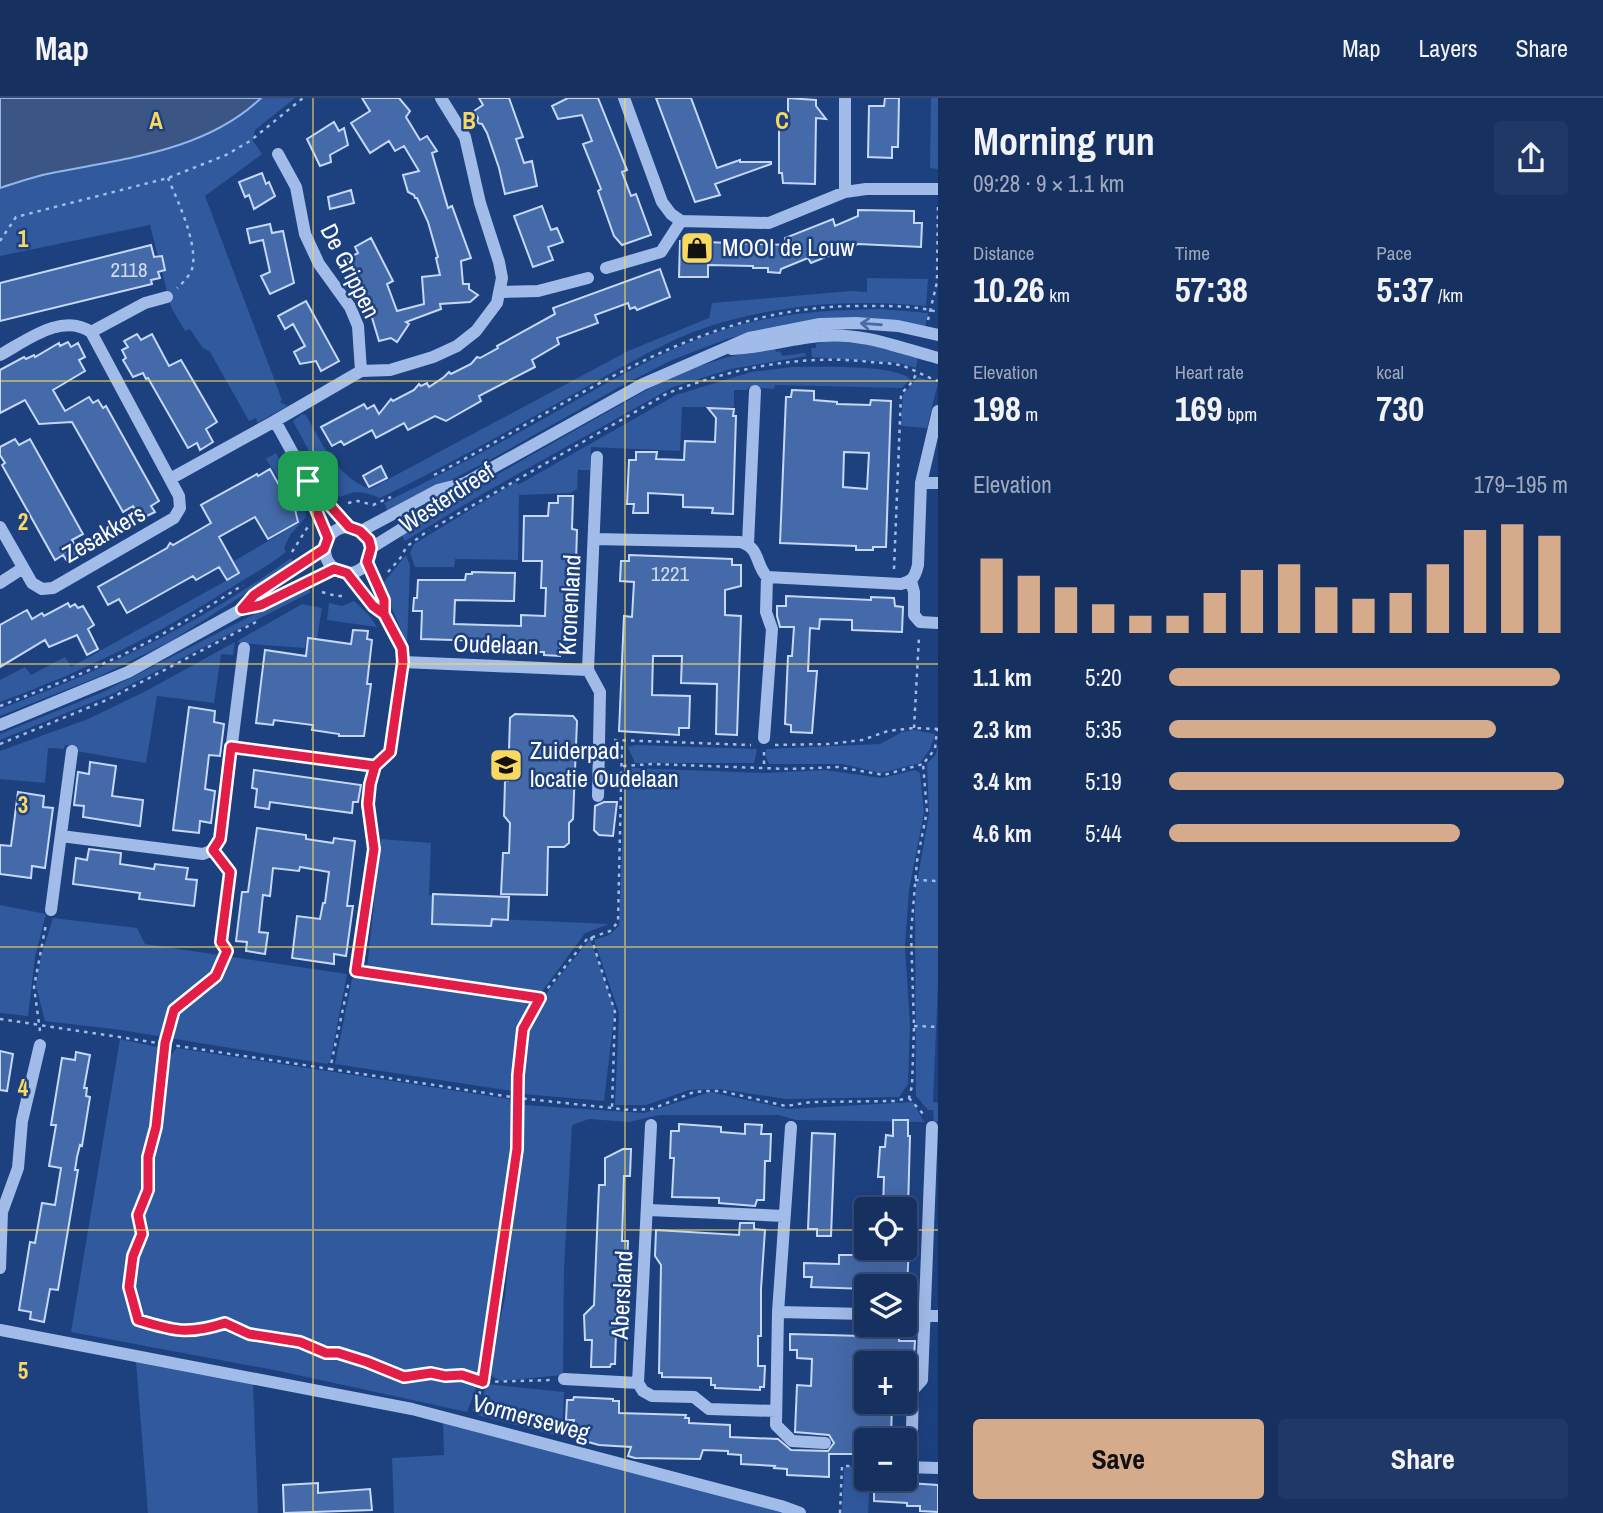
<!DOCTYPE html>
<meta charset="utf-8">
<style>
:root{--surface:#16305f;--page:#1f3865;--text:#f1f3f6;--muted:#9ea9bd;--line:#354b74;--accent:#d6ab8b}
body{margin:0;font-family:"Archivo Narrow",sans-serif;background:var(--page);color:var(--text);height:100vh;display:flex;flex-direction:column;font-size:26px;white-space:nowrap}
*{box-sizing:border-box;margin:0}
p{font-size:23px;color:var(--muted)}
.icon{flex:none;width:38px;height:38px;fill:none;stroke:currentColor;stroke-width:2;stroke-linecap:round;stroke-linejoin:round}
.map{position:relative;flex:1;overflow:hidden}
.panel{display:flex;flex-direction:column;background:var(--surface);width:665px}
.panel>*{flex:none}
.tools{position:absolute;left:854px;top:1099px;display:grid;gap:14px}
.tools a{display:grid;place-items:center;width:63px;height:63px;border-radius:7px;background:var(--surface);box-shadow:0 7px 28px #0002,0 0 0 2px var(--line);font-size:35px}
.pin{position:absolute;display:grid;place-items:center;width:60px;height:60px;color:#fff;margin:-30px;border-radius:14px;box-shadow:0 4px 10px #0006}
.round{display:grid;place-items:center;flex:none;width:74px;height:74px;border-radius:7px;background:var(--page)}
.headline{display:flex;align-items:center;justify-content:space-between;height:119px;padding:0 35px}
h1{font-size:38px;font-weight:800;line-height:52px}
.metrics{display:grid;grid-template-columns:repeat(3,1fr);gap:10px;height:119px;padding:7px 35px}
.metrics div{display:grid;align-content:center}
.metrics b{font-size:35px;font-weight:800}
.metrics small{font-size:19px;font-weight:400}
.metrics p{font-size:19px}
.chart{height:196px;padding:14px 35px}
.chart p{display:flex;justify-content:space-between}
.chart svg{width:100%;height:126px;margin-top:7px;stroke:var(--accent);stroke-width:6}
.button{display:flex;gap:14px;margin-top:auto;padding:14px 35px}
.button a{flex:1;height:80px;border-radius:7px;background:var(--accent);color:#111;font-size:28px;font-weight:800;line-height:80px;text-align:center}
.button a+a{background:var(--page);color:var(--text)}
ul{padding:0 35px;list-style:none;font-size:23px}
li{display:grid;grid-template-columns:112px 84px 1fr;align-items:center;height:52px}
li i{height:18px;border-radius:9px;background:var(--accent)}
header{display:flex;align-items:center;gap:42px;box-sizing:border-box;height:98px;padding:0 35px;background:var(--surface);border-bottom:2px solid var(--line)}
header strong{font-size:33px}
nav{display:flex;gap:38px;margin-inline-start:auto;font-size:24px}
main{display:flex;flex:1;min-height:0}
.map>svg:first-child{display:block}
</style>
<header>
<strong>Map</strong>
<nav><a>Map</a><a>Layers</a><a>Share</a></nav>
</header>
<main>
<div class="map">
<svg width="938" height="1415" viewBox="0 0 938 1415">
<rect width="100%" height="100%" fill="#1d407f"/>
<!-- green -->
<path fill="#30599e" d="M261 0H295L255 32 253 43 262 56 205 98 282 302 280 304 288 308 257 325 256 320 249 323 210 254 202 249 190 231 185 233 171 209 150 127 0 158V90C19 84 38 78 57 74 127 59 207 53 261 0Z
M931 0H938V71L930 70Z
M867 180 928 181 926 208C853 201 780 206 710 228 667 242 626 267 586 289 518 327 451 366 380 400 367 394 355 391 340 399L329 391 293 323 302 316 306 317C322 346 337 379 370 391L628 253 709 220 712 205 851 193 867 194Z
M881 211 928 215 925 229 907 226 752 235 727 241 672 262 621 288 488 363 388 414 384 405C441 377 497 347 552 316 614 281 675 244 744 226 789 214 834 212 881 211Z
M845 241 918 259 916 270 900 265 812 259 811 250H816V246L823 244V242Z
M775 249 776 254 780 253 782 258 805 255 806 258 731 271 673 289 484 395 405 443 401 436 498 376 666 281 696 269 728 259Z
M792 269C815 269 896 266 910 281L902 290 775 287 774 291 749 289 747 292H734V309H682L680 353 591 349 590 372H578L577 391 570 395 519 397 518 462 455 461 454 469H415L410 455 414 446 516 384 518 387 676 297 751 274Z
M918 279 938 285 927 330 901 328 903 297Z
M276 355 305 407 306 419 290 437 284 450 286 454C270 467 250 478 232 489 158 537 82 574 0 604V582L25 569 31 577 65 559 71 569 240 475 234 463 299 425 296 408 266 361Z
M406 457 410 468 407 546 388 501 384 484Z
M291 460 294 465 171 543 98 579 0 618V611C103 573 202 524 291 460Z
M307 489 311 494 110 597 0 642V636L103 594Z
M354 503 368 516 377 529 327 522 329 505 342 508Z
M302 506 322 510 317 540 307 539 305 550 238 545 239 542Z
M235 544 233 557 221 556 214 605 157 598 146 665 76 653V648L65 647 64 651 48 650 45 685 0 681V653L88 621 146 593Z
M914 632 935 636 930 651 920 665 881 675 842 666H769L766 659V651L880 646 902 634Z
M636 647 757 651 754 665H635L628 649Z
M938 647V886L933 1004 938 1005V1024H934L933 1012H928L916 998 915 815 916 790 929 716 927 666 936 656Z
M633 670 766 675 825 672 882 680 915 672 920 675 924 715 909 792 905 848 910 927 908 986 899 999 786 1001 720 991 689 992 646 1007H615L619 915 594 842 609 837 619 828 625 673Z
M381 741 431 745 429 797 499 800 498 821 609 826 585 835 541 895 367 870Z
M0 807 46 816 35 859 28 918 0 915Z
M53 820 137 830 145 846 347 876 330 964 327 966 121 932 45 923 36 888 41 858Z
M590 841 615 911 604 1003 523 996C521 979 519 946 526 931 540 898 568 869 590 841Z
M359 878 522 902 528 908 518 928 512 993 335 966 352 881Z
M120 941 162 950 143 1061 145 1089 134 1111 137 1130 130 1155 126 1182 129 1216C145 1231 175 1241 197 1237 206 1235 216 1231 224 1229L262 1244 290 1245 325 1258 353 1260 385 1275 406 1281 431 1275 477 1288 467 1314 279 1273 71 1234Z
M177 950 509 1001 512 1009 511 1063 489 1197 479 1279 440 1272 401 1273 385 1264 349 1251 325 1252 300 1240 271 1238 224 1222 184 1230 164 1227 143 1219 135 1207V1171L145 1142 143 1113 160 1028 167 961Z
M710 994 788 1011 913 1004 924 1024 796 1022 779 1017H659L629 1024 589 1021 572 1027 564 1170 563 1277 501 1283 490 1277 491 1258 505 1200 524 1007 644 1015Z
M136 1263 253 1285 258 1415H148Z
M487 1286 564 1294 562 1339 477 1317Z
M443 1323 780 1412V1415H394L392 1360 444 1357Z
M847 1368 866 1369V1381H870L868 1415H842L844 1370Z"/>
<!-- water -->
<path fill="#3b5684" stroke="#94b5ea" stroke-width="2" d="M0 0H261C207 52 127 60 57 74 38 77 19 84 0 90Z"/>
<!-- building -->
<path fill="#456aa9" stroke="#c5d8f7" stroke-width="2" fill-rule="evenodd" d="M362 0H399L410 13 406 19 420 42 427 38 437 53 432 55 448 110 452 108 471 160 461 163 463 186H469V191L478 197 470 204 440 206 441 211 406 224 409 226 397 244 391 240 379 243 364 193 347 161 358 155 355 149 371 140 393 183 387 186 397 213 424 206 422 179 440 177 436 160 438 159 428 124 417 100H415L414 97 408 94 403 77 419 73 404 48 395 53 389 43 370 55 351 25 370 13Z
M479 0H509L523 39 516 41 524 65 532 63 537 88 505 96 499 70 487 35 482 26 477 25 478 20 474 13 483 7Z
M568 0H598L627 72 622 74 631 98 636 96 651 137 622 147 614 138 598 93 601 91 583 46 592 43 582 17 558 21 552 8Z
M656 0H691L717 70 740 62V64H771V66L715 86 720 97 695 104Z
M788 0 816 2V8L826 21 816 20 815 86 783 85 782 75H779V28L788 29Z
M885 0H899L898 49H892V60L868 59 869 8H884Z
M334 24 339 33 344 30 348 47 330 57 331 64 320 68 307 41Z
M262 75 266 86 269 84 275 98 254 111 249 97 245 99 239 84Z
M351 92 354 105 330 111 328 99Z
M542 108 551 132 557 130 563 144 548 149 553 162 533 169 514 118Z
M858 112 914 113V125H922L921 149 858 146 811 165 808 160 781 171 780 175 768 174V170H753V168L708 167V179H679L680 143 787 147 785 140 833 121 835 128 858 118Z
M270 126 272 135 283 133 294 185 270 196 261 178 270 174 263 142 250 145 247 131Z
M151 147 154 159 162 158 165 172 158 174 160 180 151 182 152 186 0 223V185Z
M660 171 670 199 637 212 635 209 630 211 628 205 595 217 598 225 557 240 559 246 532 262 535 269 479 298 481 303 446 323 435 318 408 332 404 325 376 340 372 332 344 347 341 343 332 348 321 329 364 306 367 311 374 307 379 316 391 301 393 303 414 292 419 286 421 288 427 285 429 289 444 279 449 274 451 276 471 266 477 259 480 260 498 250 497 248 555 216 553 210Z
M306 203 339 263 321 273 316 263 300 266 294 254 305 248 293 226 285 231 278 218Z
M137 236 141 242 152 236 169 268 181 262 217 324 206 331 213 344 200 352 197 345 188 350 148 280 146 281 143 275 133 279 123 262 126 260 122 252 128 249 124 243Z
M68 244 71 249 78 245 85 259 79 262 85 273 53 292 65 313 89 299 93 305 98 302 103 310 106 308 159 403 151 408 155 414 141 421 133 408 123 414 72 324 39 326 25 302 0 315V272L24 259 26 261 34 257 35 259 59 245 60 248Z
M792 292 814 293V302L837 304V306L870 307 871 302 891 303 886 449H873V452H856V448L780 445 786 299H791ZM844 354 869 355 867 391 843 389Z
M708 310 734 311 733 318H736L733 416 712 415 713 410 683 409V397L648 395V415H633L634 406H627L629 362H636V354H657L656 361 684 362 685 343 715 344 716 320Z
M15 341 19 347 30 341 83 436 72 442 80 456 67 463 63 457 55 462 2 367 5 365 0 357V349Z
M381 368 387 380 369 389 363 378Z
M270 371 293 412 295 411 298 424 268 441 255 419 219 439 239 475 227 482 219 469 196 482 193 478 127 515 119 501 108 507 98 489 167 450 170 445 173 447 211 425 201 407 257 376 258 378Z
M558 398H573L572 431 577 432 576 465H572L570 491 569 511 570 517 574 518 572 551H560V558L544 557V554H520L521 544 421 541 422 513H413L414 500H417L418 482H465L466 476H472V474L515 475 514 503 455 502 454 526 521 528V517L545 518 546 490H541L542 463H523L524 418H548L549 405H558Z
M629 457 732 461V467H741V488L725 492V517L741 518 737 637 716 636 717 586 681 585 682 558H653L652 597 690 598 689 630H679V637L619 633 624 518 632 519 634 484 620 483 621 463H629Z
M786 498 871 502V499L894 500 895 508 903 509 902 534 852 532V522L820 521 819 531 810 530 808 573H817L812 635 791 634V627L785 626 788 558H792L794 529H780L777 518V508H786Z
M68 505 70 509 75 506 78 510 83 508 94 527 88 531 98 551 87 557 77 537 49 549 45 542 0 569V527L27 512 32 521 42 515 44 518Z
M353 532 368 533 367 541 372 542 367 586H371L364 638H339V636L312 632 313 627 274 622 273 627 256 625 265 552 306 558 308 540 351 546Z
M189 609 215 613 214 624 224 626 220 658 209 657 205 691 215 693 211 725 200 723 199 735 173 732Z
M515 616 573 618 577 623 573 721 569 725V745L564 749H548L547 797 501 796 503 755H509L510 725 504 718 505 683H508L510 620Z
M90 664 116 668 112 698 143 702 140 728 83 719 84 708 74 707 78 674 89 676Z
M254 672 361 687 358 704H353L352 715 270 704 269 711 255 709 257 691 252 690Z
M18 694 44 698 43 709 53 710 45 770 32 768 31 780 0 776V747L11 748Z
M604 704H617L613 738 599 737 594 732 595 708Z
M257 730 306 737V741L333 745 334 740 355 743 347 808H353L346 858 334 856V866L292 860 297 818 320 821 323 805H325L329 774 300 769 299 773 273 770 270 798 263 797 259 834 268 835 265 856 246 853 247 844 236 843 242 794H248Z
M89 751 121 755 120 766 154 771 155 766 188 770 186 781 197 782 194 808 139 801 140 795 73 786 76 760 87 762Z
M433 796 509 799 508 822 492 821 491 828 432 826Z
M0 953 13 956 7 993 0 992Z
M76 954 90 957 84 990H87L86 998 90 999 82 1048 80 1047 77 1059 75 1072H78L58 1192 50 1191 44 1224 30 1221 31 1214 19 1212 30 1144 35 1145 42 1105 55 1107 61 1070 49 1068 56 1027H51L62 960 75 962Z
M893 1022H908V1038H910L908 1111H883L884 1079H878L880 1049H885L886 1037 893 1038Z
M679 1026 721 1029V1034L745 1036V1026L762 1027 761 1036H771L770 1063H765L764 1102H757L755 1108 719 1105V1100L672 1099 674 1060H670L671 1033H679Z
M812 1035 835 1036 831 1138H817V1131H808Z
M623 1051H631L630 1078H624L622 1143H628L627 1170H618L615 1266H611L610 1269H591L592 1242H585L584 1217 594 1207 599 1087H605V1060Z
M740 1125H754V1131L765 1132 761 1191V1238H758V1268H765L764 1289H760V1292L715 1290V1287H711V1280L662 1279V1275H659L661 1167 655 1158 656 1132 739 1137Z
M858 1150H909L907 1188H866V1191L811 1189 812 1179H804V1165L839 1166V1157H858Z
M790 1236 899 1239V1243H915L914 1258 902 1260V1264L866 1263V1304H892L891 1340H888V1342H866V1356H829V1379L787 1377V1371L774 1370 775 1368 741 1366V1357L728 1356V1353L703 1352 700 1361 635 1360 628 1358 631 1349 599 1347 570 1339 574 1322H566L567 1302H573L574 1299 613 1301V1303H619V1315L686 1317 685 1320H689V1325L730 1327V1339L778 1341 791 1352 828 1353 834 1345 829 1337 795 1334 797 1287 811 1288 812 1261 797 1260V1252H790Z
M882 1381H909V1385L938 1387V1414L920 1413V1408H907V1405L874 1403V1389L882 1390Z
M318 1385V1395L370 1391 372 1412 284 1415 283 1387Z"/>
<g fill="none" stroke-linecap="round" stroke-linejoin="round">
<!-- path -->
<path stroke="#a1bce9" stroke-width="2.5" stroke-dasharray="3.5 5" stroke-linecap="butt" d="M168 80C178 104 196 141 193 167 192 175 184 184 177 190
M0 143 16 119 168 80 226 57 250 43 303 0
M928 222 937 184 938 104
M434 377C573 306 695 208 859 208 885 208 912 207 938 214
M348 405 358 403 373 407 391 399
M435 429 668 295C733 270 801 256 871 264 881 265 893 265 903 268 915 272 926 279 938 283
M292 454 309 427
M894 471 901 296 913 283 916 276
M388 474 402 458 406 449 429 432
M322 494 336 498H346
M0 608C44 591 88 574 130 553 169 534 206 510 243 487
M914 630 919 539
M614 642 751 647
M0 646 109 601 256 524
M775 647 829 646 862 642 888 633 914 630 938 631
M764 654V668
M623 668 653 666 788 671 838 669 884 677 923 666
M915 782 938 783
M591 839 615 914 612 1010
M225 858 216 878 174 912 165 945 156 1029 148 1059V1092L138 1117 142 1136 133 1158 129 1189 138 1222C174 1233 188 1237 225 1225L249 1236 300 1244 326 1255H338L367 1264 403 1279 431 1275 462 1277 483 1284 517 1051 518 977 523 931 540 900 587 841 610 833 618 824 622 643
M370 875 540 900
M0 921 330 971 349 883
M914 928 938 929
M40 933 34 889 46 826
M330 971 518 1000 630 1012 652 1011 694 994 708 993H721L786 1008 811 1004 894 1003 909 1000 912 988 914 928 911 835 917 763 927 713 923 666 935 651 937 631
M909 1000 925 1018
M474 1313 483 1284 551 1282
M840 1415 842 1368H866"/>
<!-- minor -->
<path stroke="#a1bce9" stroke-width="12" d="M624 0 662 104 671 116 681 123 769 125 845 94 866 91H938
M845 0V94
M278 56 296 89 305 136 319 166 350 209 358 228 361 273
M606 170 661 154 681 123
M500 194 538 193 588 180
M91 234 145 205 167 199
M732 251C762 250 792 240 822 238 862 234 900 250 938 260
M0 257C26 243 62 214 91 234L179 398 180 410 174 420 53 490 42 491 32 485 0 429
M275 323 361 273 390 272 433 259 457 248 476 233 497 205 502 180 499 164 480 105 465 39 441 0
M597 359 588 572 600 594 598 698
M170 381 275 323 308 383 312 402 328 440
M308 383 350 429
M921 385H938
M325 452a23 23 0 1 1 46 0a23 23 0 1 1-46 0Z
M361 433 438 392 465 385 643 286 749 240 820 226 856 225 898 228 938 237
M594 441 740 444C760 449 755 466 767 479L901 486C913 483 915 479 918 467L921 385 938 313
M748 446 755 293
M371 450 445 404 463 387
M347 475 373 508 384 516
M911 483 914 494V517L920 524 938 525
M0 485 23 470
M242 511 254 497 324 451
M403 564 588 572
M0 627 128 574 242 511 261 507 334 471
M764 640 772 531 766 514 767 479
M231 649 375 668
M61 738 203 756 213 752 220 741 244 550
M213 752 230 774 221 844
M51 812 72 653
M357 873 374 751 367 706 370 686 375 668 390 654 403 564 402 550 384 516V502L367 464
M651 1027 638 1285 643 1293 652 1298 694 1299 709 1311 776 1313
M791 1029 778 1214 776 1327 792 1343 825 1345
M648 1112 784 1118
M0 1170 2 1114 18 1070 22 1023 40 947
M778 1214 866 1216
M905 1217 938 1218
M0 1232 412 1311 781 1408 800 1415
M564 1281 638 1285
M905 1369 938 1370
M911 1369 913 1292 922 1282 932 1029"/>
</g>
<!-- one-way arrows -->
<defs><path id="oneway-shaft" d="M-6 0H5M1.5-3L5.5 0L1.5 3" fill="none" stroke-width="1.6" stroke-linecap="round" stroke-linejoin="round" transform="scale(1.75)"/></defs>
<use stroke="#4b6ba4" href="#oneway-shaft" transform="translate(871 226) rotate(-176)"/>
<g fill="none" stroke-linecap="round" stroke-linejoin="round">
<defs>
<path id="route" d="M308 383 312 402 328 440 324 451 254 497 242 511 261 507 334 471 347 475 373 508 384 516 402 550 403 564 390 654 375 668 370 686 368 706 374 751 356 873 540 900 523 931 518 977 517 1051 483 1284 462 1277 445 1278 431 1275 404 1279 367 1264 338 1255H326L300 1244 249 1236 225 1225C188 1237 174 1233 138 1222L129 1189 133 1158 142 1136 138 1117 148 1092V1059L156 1029 165 945 174 912 216 878 227 853 221 844 230 774 213 752 220 741 231 649 375 668 390 654 403 564 402 550 384 516V502L367 464 371 450 369 442 360 433 349 429 308 383"/>
</defs>
<!-- route casing -->
<use href="#route" stroke="#fff" stroke-width="14"/>
<!-- route -->
<use href="#route" stroke="#e11d48" stroke-width="9"/>
</g>
<!-- grid -->
<path fill="none" stroke="#f8d85f" stroke-width="2" stroke-opacity="0.55" d="M313 0V1415M625 0V1415M0 283H938M0 566H938M0 849H938M0 1132H866M905 1132H938"/>
<!-- icons -->
<defs>
<symbol id="shop-square" viewBox="-11 -11 22 22"><rect x="-9" y="-9" width="18" height="18" rx="4" fill="#f8d85f" stroke="#1d407f"/><path d="M-5-2.5h2.3a2.7 3.5 0 0 1 5.4 0H5L5.5 6h-11ZM-1.5-2.5h3a1.5 2.3 0 0 0-3 0Z" fill="#111"/></symbol>
<symbol id="school-square" viewBox="-11 -11 22 22"><rect x="-9" y="-9" width="18" height="18" rx="4" fill="#f8d85f" stroke="#1d407f"/><path d="M0-5L7-2L0 1L-7-2ZM-4 1L0 2.5L4 1V4Q0 6-4 4Z" fill="#111"/></symbol>
</defs>
<g fill-rule="evenodd">
<use href="#shop-square" x="678" y="131" width="38" height="38"/>
<use href="#school-square" x="487" y="648" width="38" height="38"/>
</g>
<g text-anchor="middle" stroke-width="5" stroke-linejoin="round" paint-order="stroke">
<!-- number labels -->
<g font-size="21" fill="#d0daea">
<text x="129" y="179">2118</text>
<text x="670" y="483">1221</text>
</g>
<!-- poi labels -->
<g font-size="24" fill="#fff" stroke="#1d407f" text-anchor="start">
<text x="722" y="158">MOOI de Louw</text>
<text x="530" y="661">Zuiderpad<tspan x="530" dy="28">locatie Oudelaan</tspan></text>
</g>
<!-- street labels -->
<g font-size="24" fill="#fff" stroke="#1d407f">
<text transform="translate(350 173) rotate(63)" y="8">De Grippen</text>
<text transform="translate(447 400) rotate(-33)" y="8">Westerdreef</text>
<text transform="translate(104 436) rotate(-30)" y="8">Zesakkers</text>
<text transform="translate(570 507) rotate(-87)" y="8">Kronenland</text>
<text transform="translate(496 547) rotate(2)" y="8">Oudelaan</text>
<text transform="translate(622 1197) rotate(-87)" y="8">Abersland</text>
<text transform="translate(531 1320) rotate(15)" y="8">Vormerseweg</text>
</g>
</g>
<g font-size="23" text-anchor="middle" font-weight="bold" fill="#f8d85f" stroke="#1d407f" stroke-width="5" stroke-linejoin="round" paint-order="stroke">
<text x="156" y="31">A</text>
<text x="469" y="31">B</text>
<text x="782" y="31">C</text>
<text x="23" y="149">1</text>
<text x="23" y="432">2</text>
<text x="23" y="715">3</text>
<text x="23" y="998">4</text>
<text x="23" y="1281">5</text>
</g>
</svg>
<div class="tools">
<a><svg class="icon" aria-label="locate" viewBox="0 0 24 24"><circle cx="12" cy="12" r="6"/><path d="M12 2v4M12 18v4M2 12h4M18 12h4"/></svg></a>
<a><svg class="icon" aria-label="layers" viewBox="0 0 24 24"><path d="M12 4l9 5-9 5-9-5zM3 14l9 5 9-5"/></svg></a>
<a>+</a>
<a>−</a>
</div>
<div class="pin" style="left:308px;top:383px;background:#1e9e55"><svg class="icon" aria-label="arrive" viewBox="0 0 24 24"><path d="M6 21V4h12l-3 4 3 4H6"/></svg></div>
</div>
<section class="panel">
<div class="headline"><div><h1>Morning run</h1><p>09:28 · 9 × 1.1 km</p></div><a class="round"><svg class="icon" aria-label="share" viewBox="0 0 24 24"><path d="M12 15V3M7 8l5-5 5 5M5 13v7h14v-7"/></svg></a></div>
<div class="metrics">
<div><p>Distance</p><b>10.26<small> km</small></b></div>
<div><p>Time</p><b>57:38</b></div>
<div><p>Pace</p><b>5:37<small> /km</small></b></div>
</div>
<div class="metrics">
<div><p>Elevation</p><b>198<small> m</small></b></div>
<div><p>Heart rate</p><b>169<small> bpm</small></b></div>
<div><p>kcal</p><b>730</b></div>
</div>
<div class="chart"><p><span>Elevation</span>179–195 m</p>
<svg viewBox="0 0 160 44" preserveAspectRatio="none"><path d="M5 44V18M15 44V24M25 44V28M35 44V34M45 44V38M55 44V38M65 44V30M75 44V22M85 44V20M95 44V28M105 44V32M115 44V30M125 44V20M135 44V8M145 44V6M155 44V10"/></svg>
</div>
<ul>
<li><b>1.1 km</b>5:20<i style="width:98%"></i></li>
<li><b>2.3 km</b>5:35<i style="width:82%"></i></li>
<li><b>3.4 km</b>5:19<i style="width:99%"></i></li>
<li><b>4.6 km</b>5:44<i style="width:73%"></i></li>
</ul>
<div class="button"><a>Save</a><a>Share</a></div>
</section>
</main>
